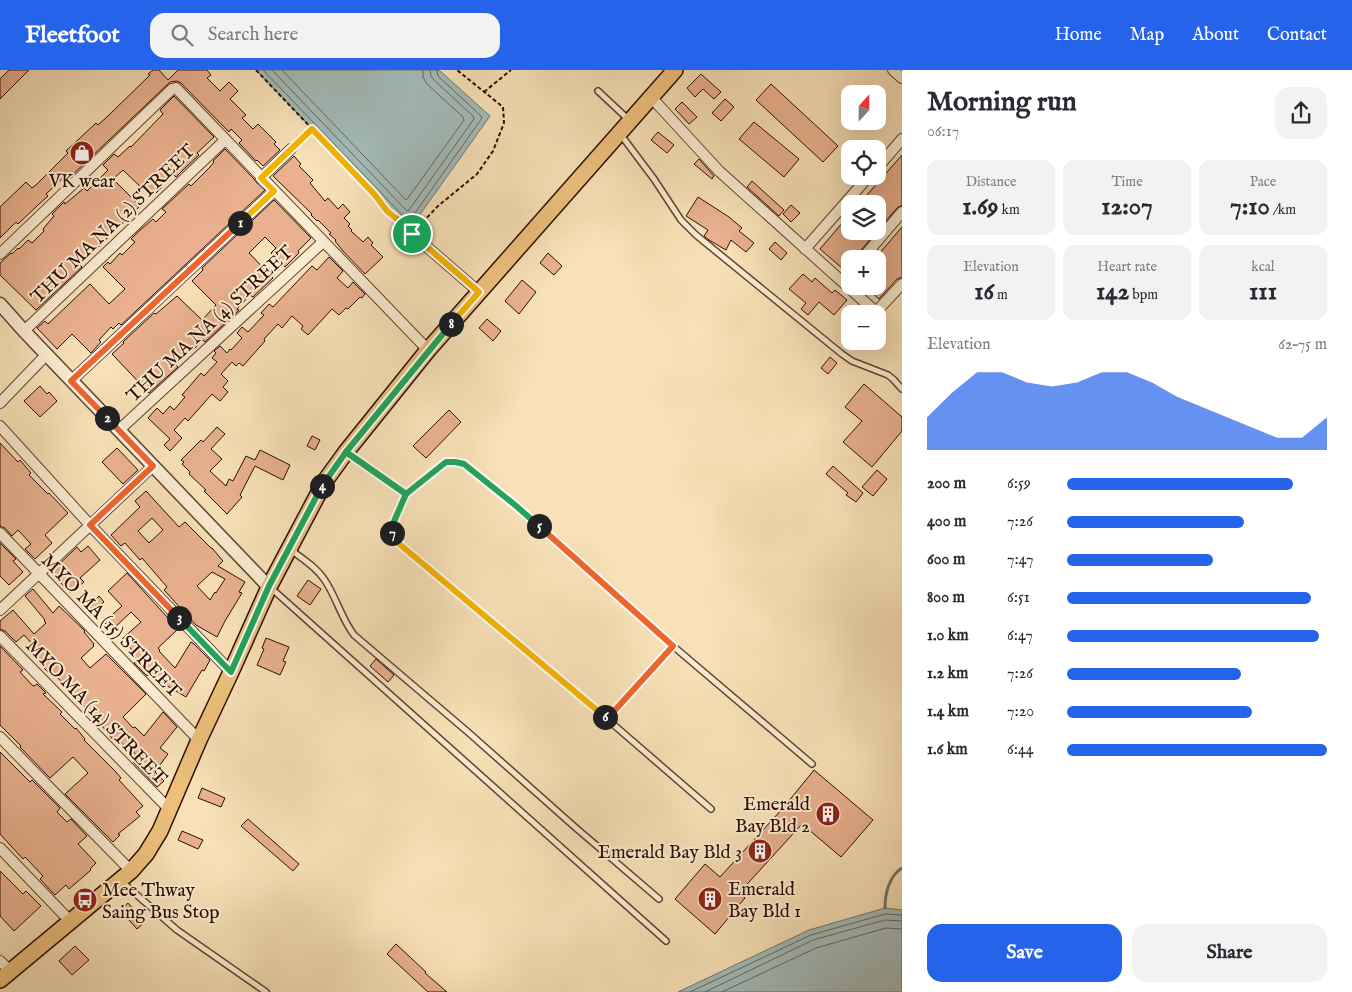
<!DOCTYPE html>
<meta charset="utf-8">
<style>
:root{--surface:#fff;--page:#f2f2f3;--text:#2b2b33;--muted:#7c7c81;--accent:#2563eb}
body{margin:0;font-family:"IM FELL English",serif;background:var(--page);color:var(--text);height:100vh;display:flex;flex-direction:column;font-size:19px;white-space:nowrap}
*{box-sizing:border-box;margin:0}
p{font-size:16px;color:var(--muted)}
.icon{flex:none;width:28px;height:28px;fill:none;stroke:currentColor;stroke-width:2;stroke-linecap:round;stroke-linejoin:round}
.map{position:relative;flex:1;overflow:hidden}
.sheet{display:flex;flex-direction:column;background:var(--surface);width:450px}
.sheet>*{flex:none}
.needle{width:32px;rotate:21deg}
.tools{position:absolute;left:841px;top:15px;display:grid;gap:10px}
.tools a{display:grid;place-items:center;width:45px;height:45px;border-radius:10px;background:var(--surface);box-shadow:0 5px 20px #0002;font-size:25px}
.pin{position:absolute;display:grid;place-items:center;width:42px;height:42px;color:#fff;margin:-21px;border:2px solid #fff;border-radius:50%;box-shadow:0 1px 5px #0007}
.km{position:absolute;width:25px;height:25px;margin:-12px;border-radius:50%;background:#222;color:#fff;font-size:14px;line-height:25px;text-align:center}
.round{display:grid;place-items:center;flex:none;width:52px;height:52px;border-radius:15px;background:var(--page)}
.overview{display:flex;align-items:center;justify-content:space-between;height:85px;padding:0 25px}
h1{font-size:28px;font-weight:700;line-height:38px}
.figures{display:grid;grid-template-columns:repeat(3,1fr);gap:8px;height:85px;padding:5px 25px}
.figures div{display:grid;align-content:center;border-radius:12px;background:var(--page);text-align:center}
.figures b{font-size:25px;font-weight:700}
.figures small{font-size:14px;font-weight:400}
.figures p{font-size:14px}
.chart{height:140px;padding:10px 25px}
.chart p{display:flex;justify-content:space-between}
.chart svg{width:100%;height:90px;margin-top:5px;fill:var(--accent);opacity:.7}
.button{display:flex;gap:10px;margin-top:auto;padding:10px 25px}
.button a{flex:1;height:58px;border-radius:15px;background:var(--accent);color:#fff;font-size:20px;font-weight:700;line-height:58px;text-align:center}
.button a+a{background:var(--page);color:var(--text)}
ul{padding:0 25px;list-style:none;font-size:16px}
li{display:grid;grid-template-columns:80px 60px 1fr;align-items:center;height:38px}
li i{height:12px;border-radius:6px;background:var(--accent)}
header{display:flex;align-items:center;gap:30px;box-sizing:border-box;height:70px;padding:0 25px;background:var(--accent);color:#fff}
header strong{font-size:24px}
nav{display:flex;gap:28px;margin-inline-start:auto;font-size:18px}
.search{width:350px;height:45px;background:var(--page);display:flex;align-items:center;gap:12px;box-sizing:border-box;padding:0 18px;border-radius:15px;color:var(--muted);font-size:19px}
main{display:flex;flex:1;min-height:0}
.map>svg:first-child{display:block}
</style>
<header>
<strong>Fleetfoot</strong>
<div class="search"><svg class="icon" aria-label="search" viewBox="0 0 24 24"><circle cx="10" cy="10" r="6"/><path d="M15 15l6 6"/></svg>Search here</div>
<nav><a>Home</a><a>Map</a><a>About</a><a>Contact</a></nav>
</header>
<main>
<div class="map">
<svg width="902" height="922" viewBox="0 0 902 922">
<rect width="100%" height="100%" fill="#f8e1b8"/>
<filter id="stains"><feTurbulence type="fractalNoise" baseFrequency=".004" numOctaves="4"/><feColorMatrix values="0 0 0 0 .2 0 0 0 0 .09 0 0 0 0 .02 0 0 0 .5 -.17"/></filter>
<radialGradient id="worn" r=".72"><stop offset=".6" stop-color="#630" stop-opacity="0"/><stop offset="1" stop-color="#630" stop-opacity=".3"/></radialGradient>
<!-- water -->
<path fill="#a2bbb9" stroke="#73756f" d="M256 0H439L490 46 409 160Z
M885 838 902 840V922H678L809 860Z"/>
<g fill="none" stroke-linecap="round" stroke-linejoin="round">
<!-- shore -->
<path stroke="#68645d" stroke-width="1" d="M263 0 408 151 410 150 482 48 481 46 438 6 437 0
M272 0 407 141 409 140 474 49 473 46 434 10 431 6 430 0
M282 0 406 130 408 128 464 50 463 47 427 14 423 7V0
M690 922 811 865 885 844 902 845
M705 922 813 870 885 850 902 851
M722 922 816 878 886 858 902 859"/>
<!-- stream -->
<path stroke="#73756f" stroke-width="3" d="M885 838C885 824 889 806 902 798"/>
</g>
<!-- building -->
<path fill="#e9b18f" stroke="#2d0d01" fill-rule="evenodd" d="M9 0H29L0 29V9Z
M153 0H159L168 10 178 0H207L211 5 207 8 220 21 229 12 238 21 230 29 246 45 242 48 253 59 258 54 276 72 274 74 280 80 263 96 257 90 256 91 239 73 242 70 231 59 229 62 181 13 177 11 170 12 69 108 66 105 46 124 48 126 37 136 18 154 16 152 0 168V137L26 112 32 118 37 114 68 83 66 81 96 53 98 55 109 45 150 5 148 4Z
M701 4 721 22 714 29 703 19 695 27 687 18Z
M771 14 838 76 823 92 756 30Z
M174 26 214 67 197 83 199 85 185 98 176 107 172 103 160 115 162 117 156 123 154 122 150 126 123 100 113 109 140 136 80 195 82 197 36 240 0 205V193L11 183 12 184 18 178 19 179 28 170 32 173 44 161 43 159 54 146 52 144 64 132 65 134 84 118 87 121 108 100 103 95 114 84 118 87 130 76 131 77 163 44 160 40Z
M725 29 734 37 721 51 712 43Z
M682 32 697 47 689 54 675 39Z
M754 52 799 89 784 107 739 69Z
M658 62 674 75 667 83 651 70Z
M225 79 254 109 256 112 265 120 121 255 119 253 113 259 111 257 99 270 101 272 91 283 72 264 57 279 37 258 45 251 48 254 90 214 109 234 125 219 103 197 108 192 110 194 120 183 122 185 135 172 131 169 139 161 153 149 156 152 166 142 162 139 189 114 191 116 210 97 214 92 213 91Z
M902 85V135L897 138 878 160V134H859Z
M294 86 301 94 299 96 313 110 310 113 325 131 328 128 338 139 343 134 350 142 344 148 350 154 348 156 352 160 351 161 363 172 368 167 373 173 371 175 383 187 365 204 343 181 335 171 336 170 329 164 331 163 318 150 317 151 311 145 312 144 273 106Z
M699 89 714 106 712 109 694 94Z
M752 111 784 140 779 146 747 117Z
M698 127 729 147 742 158 739 161 754 173 746 182 731 170 726 180 709 170 704 166 708 160 686 146Z
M274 130 311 168 298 181 299 183 285 197 271 183 276 178 265 167 249 183 273 208 253 227 250 225 237 239 239 240 205 272 203 270 193 280 190 278 174 293 178 297 149 323 112 284 124 273 123 272 154 243 156 244 177 226 202 250 216 235 192 211 203 200 202 198Z
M791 135 800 143 791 152 783 144Z
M850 144V161H877L857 185 855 189H850L849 195 843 199 820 179Z
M902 157V207L897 209 879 229 864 216H878V185Z
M775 172 787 183 781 190 769 179Z
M548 183 562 196 554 205 540 193Z
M329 187 343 201 337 208 348 218 353 212 365 224 362 228 360 227 348 239 346 238 339 245 332 239 308 265 301 259 303 256 292 246 282 258 278 254 264 269 265 271 243 296 239 293 236 296 232 292 221 304 228 311 223 317 228 322 220 331 212 324 188 351 185 348 174 360 182 368 170 381 164 375 170 369 148 348 157 338 163 344 170 336 174 340 185 327 182 325 201 303 204 306 217 292 212 288 216 283 214 281 220 276 227 283 230 279 231 280 242 268 237 263 242 257 248 262 264 245 261 243 269 234 273 237 312 196 317 200Z
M803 204 812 212 815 208 832 223 835 220 847 230 834 245 819 232 808 245 801 239 806 233 789 219Z
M522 210 536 222 519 244 505 231Z
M487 249 501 261 493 271 479 258Z
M830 287 837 293 828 304 821 298Z
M864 314 902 347V361L872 397 843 372 862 351 845 337Z
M40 316 47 324 49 322 57 331 40 347 24 331Z
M449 340 461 352 426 388 413 376Z
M217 357 225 364 211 379 222 389 210 401 226 416 229 409 233 411 246 386 255 390 260 380 290 395 283 410 255 396 240 425 242 427 227 444 204 421 206 420 189 404 190 402 182 394 184 392 181 390 201 370 203 372Z
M312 366 320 370 315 380 307 376Z
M0 373 18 392 20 390 31 403 29 405 48 424 49 423 68 443 45 465 52 473 35 489 25 479 31 474 18 460 12 466 5 458 0 456Z
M117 378 138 400 123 414 102 392Z
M833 396 863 423 856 432 846 425 848 423 826 404Z
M877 400 887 409 873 426 862 417Z
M146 421 179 457 185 452 211 478H212L223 491 218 496 245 512 239 522 242 523 225 551 217 567 196 555 164 520 167 517 142 488 140 490 125 473 121 476 111 465 140 437 135 431ZM152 448 163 460 149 473 138 461ZM212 502 225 509 216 523 215 522 210 530 197 516Z
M0 473 16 489 13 491 23 502 9 515 0 506Z
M88 476 100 490 80 508 84 512 70 523 51 502 77 477 81 482Z
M127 503 178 559 158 578 160 580 159 581 175 598 191 572 194 574 210 590 204 601 202 600 186 627 159 611 151 602 147 606 134 593 138 590 131 583 133 581 122 569 141 552 131 542 112 560 104 552 122 536 108 521Z
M308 510 321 519 310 535 297 526Z
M33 519 53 543 59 536 85 561 84 562 94 574 93 575 94 576 81 588 90 598 106 584 146 624 123 647 133 658 135 657 144 666 163 642 177 657 160 678 168 684 155 702 164 711 157 717 133 692 138 687 127 675 125 677 118 669 115 672 98 651 54 604 52 606 42 596 29 580 34 576 24 565 16 572 5 561 0 559V551L13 540 34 564 46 553 44 551 45 550 25 526Z
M99 526 104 532 92 543 87 538Z
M266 568 289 577 283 591 286 592 280 605 257 595 264 579 262 578Z
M0 576 23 600 20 602 32 615 34 616 37 614 46 623 43 624 62 642 60 644 75 659 76 658 85 669 84 670 115 701 121 708 119 710 143 736 136 742 140 746 118 764 120 765 113 772 65 724 88 703 73 687 50 708 20 677 21 676 0 655Z
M376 589 394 605 388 612 370 596Z
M0 682 30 712 32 710 60 738 57 742 67 752 71 749 87 766 78 774 96 793 90 799 91 800 69 819 66 815 55 825 40 809 43 806 25 787 23 789 0 764Z
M814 700 873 750 841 787 802 754 739 823 745 828 715 864 675 829 705 794 720 807 783 738Z
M202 718 225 728 221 737 198 728Z
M248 749 299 794 293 801 241 756Z
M182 761 203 770 198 779 178 770Z
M0 801 23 824 26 821 41 836 14 861 0 846Z
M128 833 145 852 137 859 120 840Z
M396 874 426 902 425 903 447 922H428L387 884Z
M75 876 89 890 72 905 59 891Z"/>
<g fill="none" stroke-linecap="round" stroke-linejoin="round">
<defs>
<path id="service" d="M598 21 629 50
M621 65 654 109 681 150 696 165 842 284 852 291 888 305 893 309 902 319
M348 383 406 424 446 392 455 391 464 394 515 435 673 576 812 694
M406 424 392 456V464L397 471 607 649 711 739
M291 480C303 489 316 497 324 509 336 526 341 548 354 565L469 663 576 758 659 829
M271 518 666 871
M607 649 673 576
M122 812 177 860 266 922"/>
<path id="minor" d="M893 0 902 8
M651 27 719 101 876 242 902 214
M878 97 902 69
M261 108 291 79
M412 164 479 222
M805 179 869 106
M0 184 172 19 176 18 428 280
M862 189 902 142
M842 211 850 202
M24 261 225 70
M71 311 274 121
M0 333 46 285
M0 356 90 455 231 602
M119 360 323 172
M0 463 199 670
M0 540 153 396
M0 566 169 739
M0 667 131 801
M0 778 70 851
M0 891 10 901"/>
<path id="tertiary" d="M0 234 24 261 269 517"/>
<path id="primary" d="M0 910 131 801 146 784 160 761 199 670 231 602 269 517 325 411 346 382 428 280 675 0"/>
</defs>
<!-- service casing -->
<use href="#service" stroke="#60422f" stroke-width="8"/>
<!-- minor casing -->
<use href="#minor" stroke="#60422f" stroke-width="12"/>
<!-- tertiary casing -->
<use href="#tertiary" stroke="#60422f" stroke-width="15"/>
<!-- primary casing -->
<use href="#primary" stroke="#2d0d01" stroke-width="18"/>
<!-- path -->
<path stroke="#2d0d01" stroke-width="2" stroke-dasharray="4 2.5" stroke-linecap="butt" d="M256 0 375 125 387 141 406 157
M484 22 511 0
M298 72 312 59
M418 157 438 136 477 104 493 81 504 53 503 37 457 0"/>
<!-- service -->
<use href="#service" stroke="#faecd1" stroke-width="5"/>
<!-- minor -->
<use href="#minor" stroke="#faecd1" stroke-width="10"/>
<!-- tertiary -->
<use href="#tertiary" stroke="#faecd1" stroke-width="12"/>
<!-- primary -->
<use href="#primary" stroke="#ecc07c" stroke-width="15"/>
</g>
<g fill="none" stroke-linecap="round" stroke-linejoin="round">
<defs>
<path id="split-1" d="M240 153 274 121 261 108 312 59 375 125 387 141 402 153 412 164"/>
<path id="split-2" d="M107 348 71 311 240 153"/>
<path id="split-3" d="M107 348 153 396 90 455 179 548"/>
<path id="split-4" d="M179 548 231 602 269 516 322 416"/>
<path id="split-5" d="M322 416 346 382 406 424 446 392H455L464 394 515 435 539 456"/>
<path id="split-6" d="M539 456 673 576 607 649 605 647"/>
<path id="split-7" d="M392 463 397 472 605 647"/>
<path id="split-8" d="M392 463V456L406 424 346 382 451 254"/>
<path id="split-9" d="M412 164 479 222 451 254"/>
</defs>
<!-- split-1 casing -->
<use href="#split-1" stroke="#fff" stroke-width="10"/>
<!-- split-2 casing -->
<use href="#split-2" stroke="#fff" stroke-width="10"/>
<!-- split-3 casing -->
<use href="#split-3" stroke="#fff" stroke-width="10"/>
<!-- split-4 casing -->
<use href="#split-4" stroke="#fff" stroke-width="10"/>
<!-- split-5 casing -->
<use href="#split-5" stroke="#fff" stroke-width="10"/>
<!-- split-6 casing -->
<use href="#split-6" stroke="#fff" stroke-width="10"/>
<!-- split-7 casing -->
<use href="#split-7" stroke="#fff" stroke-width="10"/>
<!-- split-8 casing -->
<use href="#split-8" stroke="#fff" stroke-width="10"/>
<!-- split-9 casing -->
<use href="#split-9" stroke="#fff" stroke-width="10"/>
<!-- split-1 -->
<use href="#split-1" stroke="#f5b400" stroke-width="6"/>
<!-- split-2 -->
<use href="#split-2" stroke="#f0652b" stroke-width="6"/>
<!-- split-3 -->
<use href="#split-3" stroke="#f0652b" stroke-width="6"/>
<!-- split-4 -->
<use href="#split-4" stroke="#22a559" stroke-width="6"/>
<!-- split-5 -->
<use href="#split-5" stroke="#22a559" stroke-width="6"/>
<!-- split-6 -->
<use href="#split-6" stroke="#f0652b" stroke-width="6"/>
<!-- split-7 -->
<use href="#split-7" stroke="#f5b400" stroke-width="6"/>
<!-- split-8 -->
<use href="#split-8" stroke="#22a559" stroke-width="6"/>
<!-- split-9 -->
<use href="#split-9" stroke="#f5b400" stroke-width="6"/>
</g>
<!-- icons -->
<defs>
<symbol id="shop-disc" viewBox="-11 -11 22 22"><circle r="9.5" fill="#8f2418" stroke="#faecd1"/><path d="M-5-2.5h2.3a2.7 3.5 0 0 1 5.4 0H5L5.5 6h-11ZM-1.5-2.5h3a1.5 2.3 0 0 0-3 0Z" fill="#fff"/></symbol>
<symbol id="building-disc" viewBox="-11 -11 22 22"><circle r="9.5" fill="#8f2418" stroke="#faecd1"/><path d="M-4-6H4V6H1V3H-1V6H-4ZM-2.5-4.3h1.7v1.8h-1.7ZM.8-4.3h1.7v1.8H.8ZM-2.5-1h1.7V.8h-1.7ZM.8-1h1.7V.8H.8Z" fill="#fff"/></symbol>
<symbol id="bus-disc" viewBox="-11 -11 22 22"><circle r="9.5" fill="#8f2418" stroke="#faecd1"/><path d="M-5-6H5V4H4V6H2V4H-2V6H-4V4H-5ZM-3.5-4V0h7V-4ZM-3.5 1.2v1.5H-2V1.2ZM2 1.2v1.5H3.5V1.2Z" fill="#fff"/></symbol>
</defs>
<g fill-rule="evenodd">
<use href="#shop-disc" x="68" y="69" width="28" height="28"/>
<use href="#building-disc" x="814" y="730" width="28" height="28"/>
<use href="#building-disc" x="746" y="767" width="28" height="28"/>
<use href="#building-disc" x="696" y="815" width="28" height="28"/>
<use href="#bus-disc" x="71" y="816" width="28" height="28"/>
</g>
<g text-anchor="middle" stroke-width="4" stroke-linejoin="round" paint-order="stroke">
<!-- poi labels -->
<g font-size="19" fill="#2d0d01" stroke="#faecd1" text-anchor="end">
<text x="82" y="117" text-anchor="middle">VK wear</text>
<text x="810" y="740">Emerald<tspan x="810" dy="22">Bay Bld 2</tspan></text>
<text x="742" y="788">Emerald Bay Bld 3</text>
<text x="728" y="825" text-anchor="start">Emerald<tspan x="728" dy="22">Bay Bld 1</tspan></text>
<text x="102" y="826" text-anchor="start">Mee Thway<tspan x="102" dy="22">Saing Bus Stop</tspan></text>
</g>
<!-- street labels -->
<g font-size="19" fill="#2d0d01" stroke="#faecd1">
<text transform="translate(112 153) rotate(-44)" y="7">THU MA NA (2) STREET</text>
<text transform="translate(209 253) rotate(-43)" y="7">THU MA NA (4) STREET</text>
<text transform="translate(112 555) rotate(46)" y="7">MYO MA (15) STREET</text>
<text transform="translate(97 641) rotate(46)" y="7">MYO MA (14) STREET</text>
</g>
</g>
<rect width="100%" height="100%" filter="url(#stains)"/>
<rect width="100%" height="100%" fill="url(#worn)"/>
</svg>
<div class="tools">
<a><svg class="needle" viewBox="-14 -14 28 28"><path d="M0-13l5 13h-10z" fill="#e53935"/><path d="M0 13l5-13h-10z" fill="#7c7c81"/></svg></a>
<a><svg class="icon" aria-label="locate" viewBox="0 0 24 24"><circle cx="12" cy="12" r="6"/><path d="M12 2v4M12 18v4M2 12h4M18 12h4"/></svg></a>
<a><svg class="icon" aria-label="layers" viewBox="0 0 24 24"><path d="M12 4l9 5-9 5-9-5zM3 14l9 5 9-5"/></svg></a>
<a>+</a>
<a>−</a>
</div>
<div class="pin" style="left:412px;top:164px;background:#1e9e55"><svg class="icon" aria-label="arrive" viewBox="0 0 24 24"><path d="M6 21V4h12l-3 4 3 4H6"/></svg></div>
<b class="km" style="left:240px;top:153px">1</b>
<b class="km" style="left:107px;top:348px">2</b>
<b class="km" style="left:179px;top:548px">3</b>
<b class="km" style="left:322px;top:416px">4</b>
<b class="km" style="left:539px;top:456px">5</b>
<b class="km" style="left:605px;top:647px">6</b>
<b class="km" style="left:392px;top:463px">7</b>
<b class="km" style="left:451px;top:254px">8</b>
</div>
<section class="sheet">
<div class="overview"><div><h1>Morning run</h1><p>06:17</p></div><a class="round"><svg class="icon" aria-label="share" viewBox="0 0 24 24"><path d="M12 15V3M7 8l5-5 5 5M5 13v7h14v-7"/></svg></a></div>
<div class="figures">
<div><p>Distance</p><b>1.69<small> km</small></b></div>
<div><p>Time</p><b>12:07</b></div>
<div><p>Pace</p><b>7:10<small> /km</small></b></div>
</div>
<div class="figures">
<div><p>Elevation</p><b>16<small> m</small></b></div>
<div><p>Heart rate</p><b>142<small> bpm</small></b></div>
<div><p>kcal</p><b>111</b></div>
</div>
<div class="chart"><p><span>Elevation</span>62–75 m</p>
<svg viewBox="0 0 160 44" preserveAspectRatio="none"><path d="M0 44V28L10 16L20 6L30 6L40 11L50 13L60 11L70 6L80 6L90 11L100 18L110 23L120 28L130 33L140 38L150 38L160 28V44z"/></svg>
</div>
<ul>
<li><b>200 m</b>6:59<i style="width:87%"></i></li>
<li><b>400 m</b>7:26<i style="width:68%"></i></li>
<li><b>600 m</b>7:47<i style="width:56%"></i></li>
<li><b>800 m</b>6:51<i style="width:94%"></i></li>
<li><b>1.0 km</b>6:47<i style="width:97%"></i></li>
<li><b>1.2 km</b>7:26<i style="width:67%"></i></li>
<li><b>1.4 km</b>7:20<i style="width:71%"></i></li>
<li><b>1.6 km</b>6:44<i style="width:100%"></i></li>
</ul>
<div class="button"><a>Save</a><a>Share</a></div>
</section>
</main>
